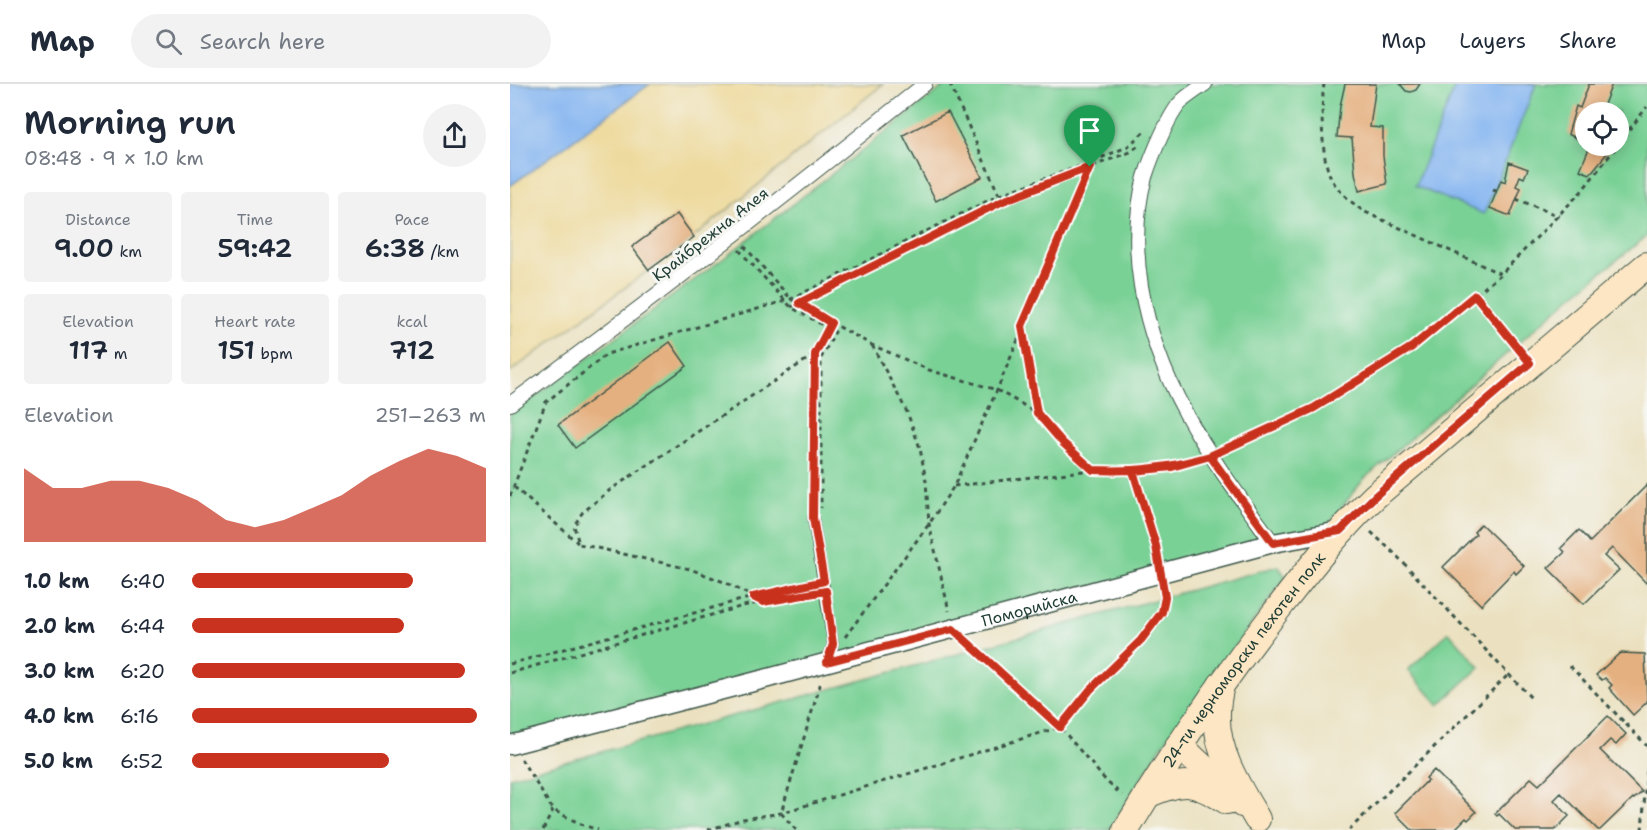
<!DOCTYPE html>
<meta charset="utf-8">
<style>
:root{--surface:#fff;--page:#f2f2f3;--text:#1f2937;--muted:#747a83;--line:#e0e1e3;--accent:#c8321e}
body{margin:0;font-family:"Shantell Sans",sans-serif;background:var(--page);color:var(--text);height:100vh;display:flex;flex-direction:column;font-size:22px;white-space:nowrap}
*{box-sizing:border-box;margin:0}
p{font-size:20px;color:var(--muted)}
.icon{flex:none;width:33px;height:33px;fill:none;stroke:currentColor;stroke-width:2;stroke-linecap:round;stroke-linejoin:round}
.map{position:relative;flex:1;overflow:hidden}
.side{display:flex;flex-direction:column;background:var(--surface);width:510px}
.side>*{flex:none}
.controls{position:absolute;left:1065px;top:18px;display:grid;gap:12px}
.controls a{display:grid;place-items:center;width:54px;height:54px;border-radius:50%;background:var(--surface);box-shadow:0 3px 15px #0003;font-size:30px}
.pin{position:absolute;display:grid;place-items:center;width:51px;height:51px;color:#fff;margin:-62px -26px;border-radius:50% 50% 50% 0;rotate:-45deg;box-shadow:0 0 6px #0007}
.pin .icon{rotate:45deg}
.round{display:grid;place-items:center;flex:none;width:63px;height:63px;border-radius:32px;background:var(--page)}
.summary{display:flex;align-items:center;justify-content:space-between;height:102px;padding:0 24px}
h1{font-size:33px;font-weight:600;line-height:45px}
.stats{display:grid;grid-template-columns:repeat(3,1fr);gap:9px;height:102px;padding:6px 24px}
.stats div{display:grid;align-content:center;border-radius:6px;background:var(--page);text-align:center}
.stats b{font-size:26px;font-weight:600}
.stats small{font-size:16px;font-weight:400}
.stats p{font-size:16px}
.chart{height:168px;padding:12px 24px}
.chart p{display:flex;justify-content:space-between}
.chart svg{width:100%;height:108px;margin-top:6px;fill:var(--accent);opacity:.7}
ul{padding:0 24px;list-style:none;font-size:20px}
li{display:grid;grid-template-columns:96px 72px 1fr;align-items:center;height:45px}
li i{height:15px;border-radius:8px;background:var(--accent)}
header{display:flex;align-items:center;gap:36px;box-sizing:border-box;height:84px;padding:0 30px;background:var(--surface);border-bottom:2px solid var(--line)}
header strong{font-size:28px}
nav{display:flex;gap:33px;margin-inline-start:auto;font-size:21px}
.search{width:420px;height:54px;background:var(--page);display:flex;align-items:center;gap:15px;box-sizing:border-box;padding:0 21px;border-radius:33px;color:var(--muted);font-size:22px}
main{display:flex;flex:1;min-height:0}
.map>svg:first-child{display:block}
</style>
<header>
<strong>Map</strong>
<div class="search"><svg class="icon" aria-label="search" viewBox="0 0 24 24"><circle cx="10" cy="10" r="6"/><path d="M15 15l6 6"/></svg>Search here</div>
<nav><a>Map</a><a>Layers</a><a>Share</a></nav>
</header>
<main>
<section class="side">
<div class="summary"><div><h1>Morning run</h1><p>08:48 · 9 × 1.0 km</p></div><a class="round"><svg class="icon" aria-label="share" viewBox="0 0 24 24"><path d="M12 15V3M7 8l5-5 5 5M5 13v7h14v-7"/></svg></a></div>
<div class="stats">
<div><p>Distance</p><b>9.00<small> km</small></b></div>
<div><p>Time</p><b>59:42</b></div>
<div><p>Pace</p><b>6:38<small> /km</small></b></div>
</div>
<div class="stats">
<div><p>Elevation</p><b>117<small> m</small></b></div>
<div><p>Heart rate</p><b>151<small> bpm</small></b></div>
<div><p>kcal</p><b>712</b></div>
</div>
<div class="chart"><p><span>Elevation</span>251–263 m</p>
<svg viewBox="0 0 160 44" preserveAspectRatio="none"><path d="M0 44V14L10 22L20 22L30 19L40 19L50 22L60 27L70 35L80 38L90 35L100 30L110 25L120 17L130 11L140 6L150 9L160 14V44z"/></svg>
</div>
<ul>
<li><b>1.0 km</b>6:40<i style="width:75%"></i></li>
<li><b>2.0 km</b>6:44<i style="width:72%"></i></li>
<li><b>3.0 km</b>6:20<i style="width:93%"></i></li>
<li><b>4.0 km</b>6:16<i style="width:97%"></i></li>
<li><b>5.0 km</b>6:52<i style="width:67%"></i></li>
</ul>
</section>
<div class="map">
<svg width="1137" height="746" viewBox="0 0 1137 746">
<rect width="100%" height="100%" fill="#f6f6f2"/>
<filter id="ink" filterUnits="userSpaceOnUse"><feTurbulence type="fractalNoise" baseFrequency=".0167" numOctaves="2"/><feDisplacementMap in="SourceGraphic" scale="12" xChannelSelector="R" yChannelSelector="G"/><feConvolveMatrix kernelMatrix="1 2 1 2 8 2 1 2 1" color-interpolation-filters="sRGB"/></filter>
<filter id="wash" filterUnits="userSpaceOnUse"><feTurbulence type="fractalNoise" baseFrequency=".008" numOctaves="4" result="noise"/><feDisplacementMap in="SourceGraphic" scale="24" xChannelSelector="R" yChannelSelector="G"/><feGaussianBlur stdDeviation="1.35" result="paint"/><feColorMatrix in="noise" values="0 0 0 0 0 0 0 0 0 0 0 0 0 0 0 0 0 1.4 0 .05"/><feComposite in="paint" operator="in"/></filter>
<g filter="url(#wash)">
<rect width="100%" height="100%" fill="#ebe1c0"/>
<!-- green -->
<path fill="#7ad196" stroke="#4c8765" stroke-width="1.5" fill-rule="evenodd" d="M437 0H1137V152L1062 212 854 395 810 451 0 664V331L214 174ZM1076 28H1108V62H1076Z
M768 482 776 493 653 660 599 746H0V693Z
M939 548 970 583 929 621 898 586Z"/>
<!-- sand -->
<path fill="#eeda9e" stroke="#868c69" stroke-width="1.5" d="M140 0H373L184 153 0 288V102Z"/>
<!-- water -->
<path fill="#86b6f1" stroke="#527a92" stroke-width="1.5" d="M0 0H140L0 102Z
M946 0H1026L974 130 905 102Z"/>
<g id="blocks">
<!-- building -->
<path fill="#e5b080" d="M835 0H866L860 43 873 44V72L877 100 849 107 845 89 842 54 827 53 830 22Z
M890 0H910L906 6 901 8 896 7Z
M1079 0H1102L1091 28H1076V59L1058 50 1066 22 1070 24Z
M438 28 472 93 426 117 393 51Z
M1080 62H1103L1080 90 1070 86Z
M999 78 1018 85 1014 94 1010 92 1006 102 1011 104 1000 132 980 124 991 96 995 98Z
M167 130 184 153 139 186 122 163Z
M160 258 177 282 65 364 48 341Z
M1137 401V500L1102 464 1094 472 1109 486 1074 520 1038 484 1055 468 1051 464 1069 446 1080 458Z
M971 440 1014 482 1006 490 1004 487 971 521 933 483 966 450 964 448Z
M1110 569 1135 570 1137 618 1123 631 1099 604 1102 601 1095 594 1092 596 1086 591Z
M1098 632 1116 650 1106 661 1100 656 1090 666 1132 708 1124 715 1123 714 1090 746H1088L1051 709 1044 716 1059 732 1045 746H1005L989 730 987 732 985 730 1021 694 1029 701Z
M924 686 966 728 958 736 956 734 944 746H902L885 729 918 696 916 694Z"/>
</g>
</g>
<g filter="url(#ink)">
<use href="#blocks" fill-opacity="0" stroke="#3e5649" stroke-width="1.5"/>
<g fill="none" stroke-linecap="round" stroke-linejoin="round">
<defs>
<path id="service" d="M303 434 323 560 317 578"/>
<path id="pedestrian" d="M695 0C688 5 680 10 673 16 659 29 641 74 635 93 625 130 625 164 631 202 648 306 703 376 763 459
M0 320C142 217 279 109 415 0"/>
<g id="minor">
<path id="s1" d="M0 661 247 597 763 459 830 447"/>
</g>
<g id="secondary">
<path d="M711 601C709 610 707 620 707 629 705 667 729 704 747 735"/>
<path d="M669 661 732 720"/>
<path d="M637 711C674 695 682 696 717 717"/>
<path id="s2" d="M616 746C662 669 709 601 764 530 796 489 827 448 865 412L1137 181"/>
</g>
</defs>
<!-- service casing -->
<use href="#service" stroke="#3e5649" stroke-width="12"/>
<!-- pedestrian casing -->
<use href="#pedestrian" stroke="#3e5649" stroke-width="16"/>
<!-- minor casing -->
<use href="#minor" stroke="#3e5649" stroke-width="21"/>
<!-- secondary casing -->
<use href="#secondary" stroke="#3e5649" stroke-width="28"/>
<!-- path -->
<path stroke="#3e5649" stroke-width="3" stroke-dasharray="4.5 4.5" stroke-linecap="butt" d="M440 0 489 111
M814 0C811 22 811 69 819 89 824 104 840 117 853 127L991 190
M1108 60 1137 23
M983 106 986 107
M1006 115 1049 132
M234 162 281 215 322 239 362 261 419 286 487 306 527 329
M229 166 281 223 325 248 311 274V424
M965 211 1008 263
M281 223 493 117 620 68 629 61
M513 244 527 329 553 359 583 386
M362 261 397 328 410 364 416 397 419 440 439 527
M715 366 804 324 902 263 991 190 1071 108 1107 62
M623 388 648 473
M444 402 583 386 623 388 662 383 686 376
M4 403 68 459
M0 412 36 318 97 270 281 215 489 111 581 78
M303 421 305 271
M861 448 884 469 1023 616
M253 518 214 498 180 485 69 460 64 442 72 429 100 406 305 270 322 239
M335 553 419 440 444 402 487 306 583 77 617 63 634 48
M459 560 550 643C560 631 569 618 579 607 601 582 660 542 654 506
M0 580 231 516 300 501
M1060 582 1137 662
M0 589 233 522 302 509
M11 675 43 726 73 741 88 746
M33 746 43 726
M198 746 233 735 271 729 550 643 597 698 612 711
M286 746 271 729 311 598
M839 746 999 590
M1132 746 1137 684"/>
<!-- service -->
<use href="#service" stroke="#fff" stroke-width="9"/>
<!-- pedestrian -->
<use href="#pedestrian" stroke="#fff" stroke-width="14"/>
<!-- minor -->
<use href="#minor" stroke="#fff" stroke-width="18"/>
<!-- secondary -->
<use href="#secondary" stroke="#fce6c4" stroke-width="26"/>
</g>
</g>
<g fill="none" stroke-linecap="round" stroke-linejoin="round" filter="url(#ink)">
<defs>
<path id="route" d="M580 83 493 117 289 219 321 239 305 270 303 434 314 497 243 513 253 518 316 507 323 560 317 578 443 545 550 643 580 606 631 556 652 528 655 513 646 462 623 387 662 383 700 372 804 324 902 263 965 211 1020 279 865 412 830 447 763 459 700 372C658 384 627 388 583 386L553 359 527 329 512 242 580 83"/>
</defs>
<!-- route casing -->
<use href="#route" stroke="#fff" stroke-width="12"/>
<!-- route -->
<use href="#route" stroke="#c8321e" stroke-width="8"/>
</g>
<g text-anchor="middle" stroke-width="6" stroke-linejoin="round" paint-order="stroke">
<!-- street labels -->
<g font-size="16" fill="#1f3d34" stroke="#f6f6f2">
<text transform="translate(200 150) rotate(-38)" y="6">Крайбрежна Алея</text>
<text dy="6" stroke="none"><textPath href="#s1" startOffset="537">Поморийска</textPath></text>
<text dy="6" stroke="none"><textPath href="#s2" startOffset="207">24-ти черноморски пехотен полк</textPath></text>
</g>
</g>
</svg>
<div class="controls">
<a><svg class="icon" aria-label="locate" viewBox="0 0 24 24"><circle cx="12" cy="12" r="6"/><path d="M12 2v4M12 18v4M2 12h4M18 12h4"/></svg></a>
</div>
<div class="pin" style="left:580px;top:83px;background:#1e9e55"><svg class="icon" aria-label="arrive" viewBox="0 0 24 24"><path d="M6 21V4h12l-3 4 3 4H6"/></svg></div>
</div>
</main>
